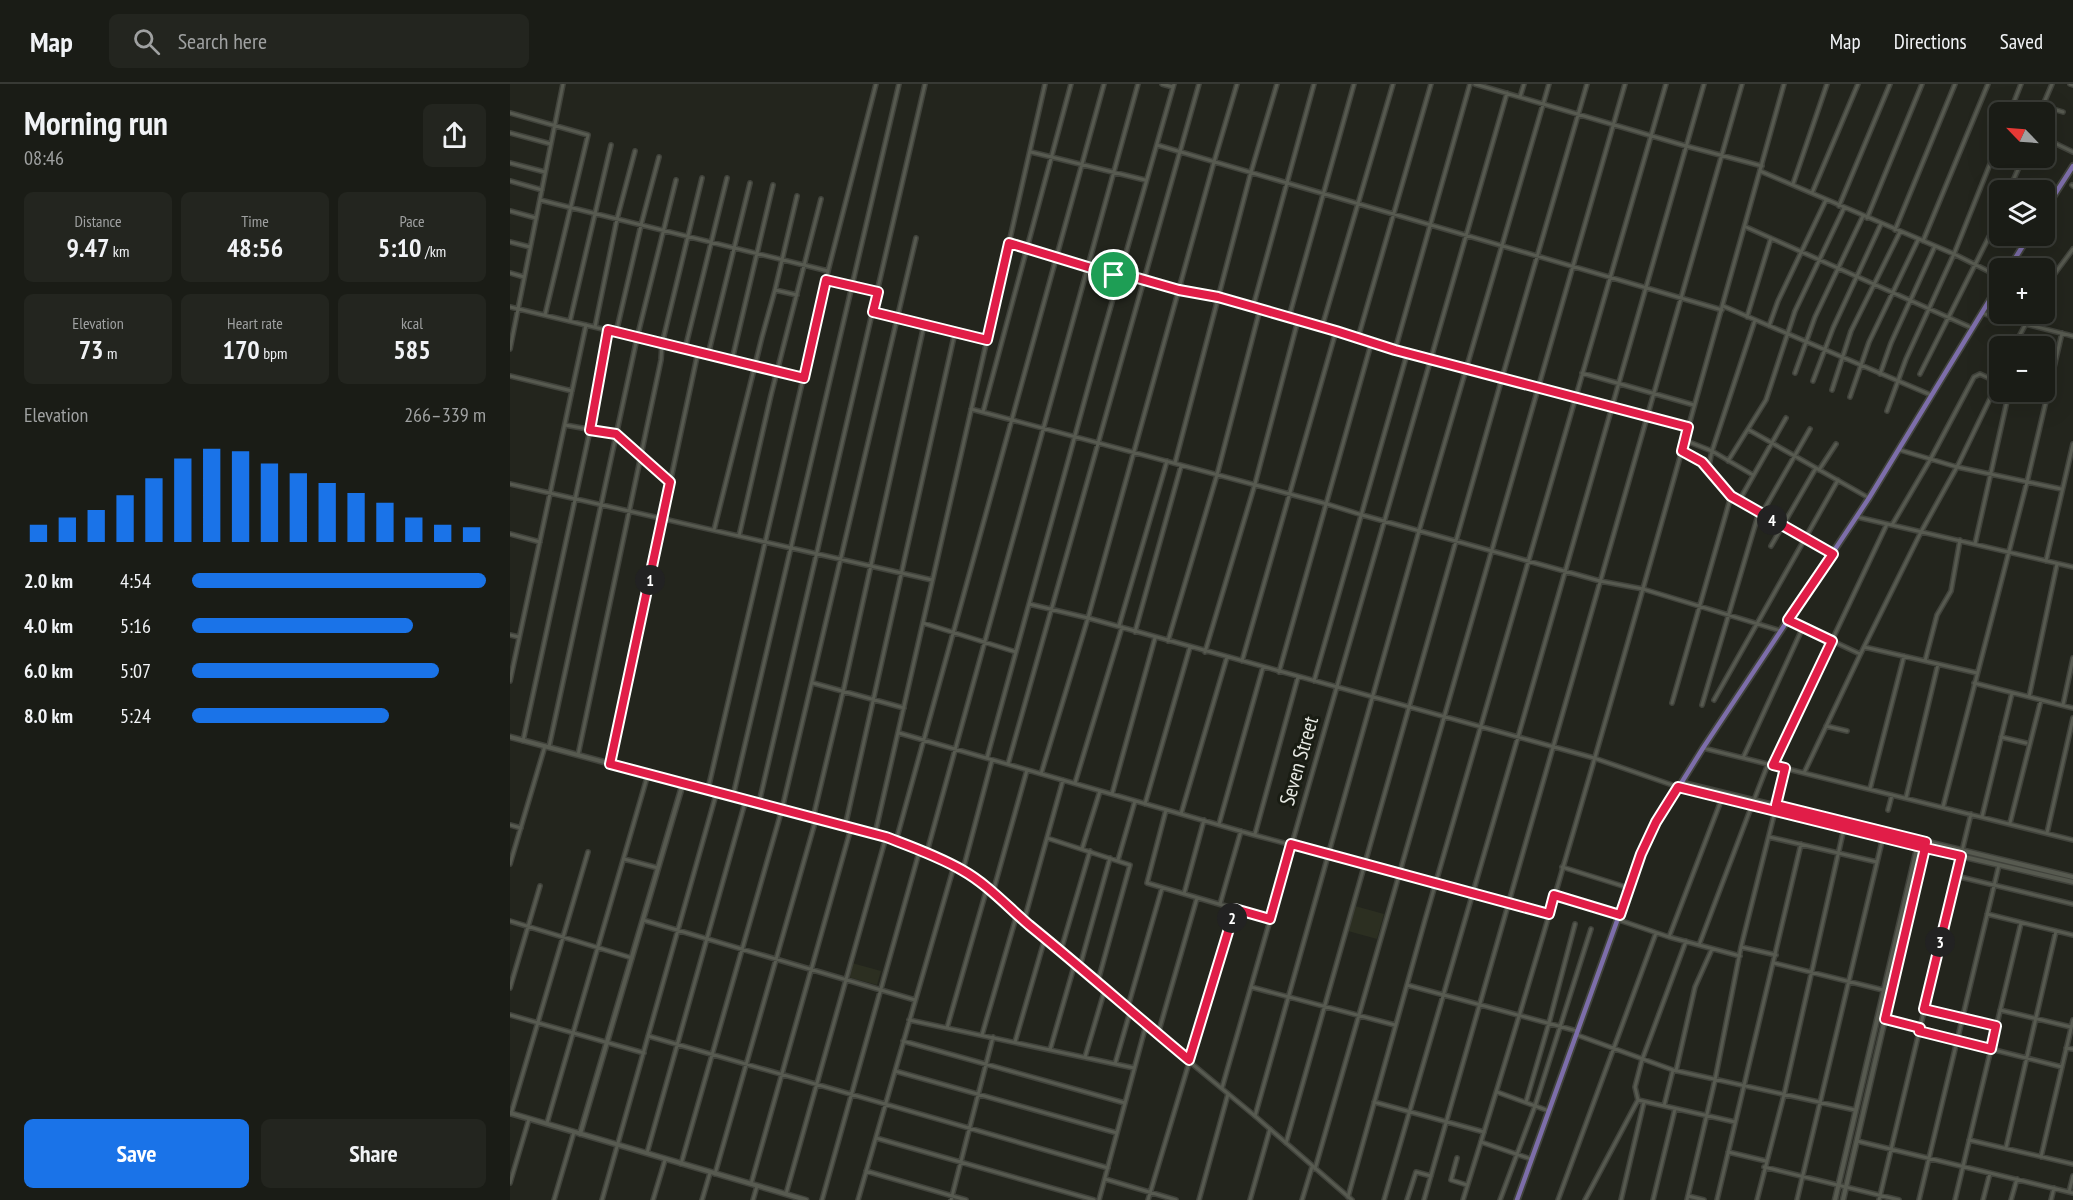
<!DOCTYPE html>
<meta charset="utf-8">
<style>
:root{--surface:#1a1c16;--page:#23251f;--text:#f1f3f6;--muted:#9fa1a1;--line:#383a35;--accent:#1a73e8}
body{margin:0;font-family:"PT Sans Narrow",sans-serif;background:var(--page);color:var(--text);height:100vh;display:flex;flex-direction:column;font-size:22px;white-space:nowrap}
*{box-sizing:border-box;margin:0}
p{font-size:20px;color:var(--muted)}
.icon{flex:none;width:33px;height:33px;fill:none;stroke:currentColor;stroke-width:2;stroke-linecap:round;stroke-linejoin:round}
.map{position:relative;flex:1;overflow:hidden}
.panel{display:flex;flex-direction:column;background:var(--surface);width:510px}
.panel>*{flex:none}
.needle{width:39px;rotate:295deg}
.controls{position:absolute;left:1479px;top:18px;display:grid;gap:12px}
.controls a{display:grid;place-items:center;width:66px;height:66px;border-radius:9px;background:var(--surface);box-shadow:0 6px 24px #0002,0 0 0 2px var(--line);font-size:30px}
.pin{position:absolute;display:grid;place-items:center;width:51px;height:51px;color:#fff;margin:-26px;border:3px solid #fff;border-radius:50%;box-shadow:0 2px 6px #0007}
.km{position:absolute;width:30px;height:30px;margin:-15px;border-radius:50%;background:#222;color:#fff;font-size:16px;line-height:30px;text-align:center}
.round{display:grid;place-items:center;flex:none;width:63px;height:63px;border-radius:9px;background:var(--page)}
.headline{display:flex;align-items:center;justify-content:space-between;height:102px;padding:0 24px}
h1{font-size:33px;font-weight:800;line-height:45px}
.metrics{display:grid;grid-template-columns:repeat(3,1fr);gap:9px;height:102px;padding:6px 24px}
.metrics div{display:grid;align-content:center;border-radius:9px;background:var(--page);text-align:center}
.metrics b{font-size:26px;font-weight:800}
.metrics small{font-size:16px;font-weight:400}
.metrics p{font-size:16px}
.chart{height:168px;padding:12px 24px}
.chart p{display:flex;justify-content:space-between}
.chart svg{width:100%;height:108px;margin-top:6px;stroke:var(--accent);stroke-width:6}
.button{display:flex;gap:12px;margin-top:auto;padding:12px 24px}
.button a{flex:1;height:69px;border-radius:9px;background:var(--accent);color:#fff;font-size:24px;font-weight:800;line-height:69px;text-align:center}
.button a+a{background:var(--page);color:var(--text)}
ul{padding:0 24px;list-style:none;font-size:20px}
li{display:grid;grid-template-columns:96px 72px 1fr;align-items:center;height:45px}
li i{height:15px;border-radius:8px;background:var(--accent)}
header{display:flex;align-items:center;gap:36px;box-sizing:border-box;height:84px;padding:0 30px;background:var(--surface);border-bottom:2px solid var(--line)}
header strong{font-size:28px}
nav{display:flex;gap:33px;margin-inline-start:auto;font-size:21px}
.search{width:420px;height:54px;background:var(--page);display:flex;align-items:center;gap:15px;box-sizing:border-box;padding:0 21px;border-radius:9px;color:var(--muted);font-size:22px}
main{display:flex;flex:1;min-height:0}
.map>svg:first-child{display:block}
</style>
<header>
<strong>Map</strong>
<div class="search"><svg class="icon" aria-label="search" viewBox="0 0 24 24"><circle cx="10" cy="10" r="6"/><path d="M15 15l6 6"/></svg>Search here</div>
<nav><a>Map</a><a>Directions</a><a>Saved</a></nav>
</header>
<main>
<section class="panel">
<div class="headline"><div><h1>Morning run</h1><p>08:46</p></div><a class="round"><svg class="icon" aria-label="share" viewBox="0 0 24 24"><path d="M12 15V3M7 8l5-5 5 5M5 13v7h14v-7"/></svg></a></div>
<div class="metrics">
<div><p>Distance</p><b>9.47<small> km</small></b></div>
<div><p>Time</p><b>48:56</b></div>
<div><p>Pace</p><b>5:10<small> /km</small></b></div>
</div>
<div class="metrics">
<div><p>Elevation</p><b>73<small> m</small></b></div>
<div><p>Heart rate</p><b>170<small> bpm</small></b></div>
<div><p>kcal</p><b>585</b></div>
</div>
<div class="chart"><p><span>Elevation</span>266–339 m</p>
<svg viewBox="0 0 160 44" preserveAspectRatio="none"><path d="M5 44V37M15 44V34M25 44V31M35 44V25M45 44V18M55 44V10M65 44V6M75 44V7M85 44V12M95 44V16M105 44V20M115 44V24M125 44V28M135 44V34M145 44V37M155 44V38"/></svg>
</div>
<ul>
<li><b>2.0 km</b>4:54<i style="width:100%"></i></li>
<li><b>4.0 km</b>5:16<i style="width:75%"></i></li>
<li><b>6.0 km</b>5:07<i style="width:84%"></i></li>
<li><b>8.0 km</b>5:24<i style="width:67%"></i></li>
</ul>
<div class="button"><a>Save</a><a>Share</a></div>
</section>
<div class="map">
<svg width="1563" height="1116" viewBox="0 0 1563 1116">
<rect width="100%" height="100%" fill="#23251d"/>
<!-- built -->
<path fill="#2c2f21" d="M845 822 874 830 867 855 838 847Z
M342 879 371 887 367 901 338 893Z"/>
<g fill="none" stroke-linecap="round" stroke-linejoin="round">
<defs>
<path id="minor" d="M652 0 663 3
M965 0 1176 62 1252 82
M1560 0 1563 1
M1010 13 1014 0
M1533 22 1553 28
M1500 28 1511 0
M1530 28 1542 0
M0 29 78 51 35 231
M0 49 41 60
M1534 54 1563 68
M647 61 1212 226
M521 68 635 96
M0 79 35 88
M1250 87 1444 170 1490 193
M0 97 32 106
M1283 100 1317 0
M1562 101 1563 102
M1499 106 1513 74
M1302 109 1348 0
M30 116 318 187
M1329 122 1380 0
M0 127 26 134
M1357 134 1412 0
M1236 143 1462 244
M1385 146 1445 0
M1413 157 1478 0
M0 158 20 163
M500 159 604 191 610 189 669 206 708 214 750 225 826 247 885 266 1178 343
M0 189 14 193
M316 196 367 208
M1534 204 1563 165
M265 206 287 211
M1213 222 1421 311
M0 223 293 293
M743 223 804 0
M363 228 477 256
M1471 229 1563 252
M779 233 844 0
M1237 233 1261 154
M60 237 101 61
M1259 242 1268 217 1316 116
M85 243 107 135 125 67
M812 243 883 0
M106 249 131 141 149 73
M848 254 921 0
M1504 262 1521 230
M1509 262 1511 251
M0 265 53 0
M175 265 217 94
M885 266 960 0
M198 271 240 99
M222 276 263 101
M1072 289 1184 321
M1285 289 1305 233 1353 132
M1370 290 1381 259 1425 162
M1410 290 1490 131
M0 292 62 307
M1303 297 1323 244 1371 140
M1322 306 1341 247 1390 148
M1340 313 1359 258 1408 156
M461 325 817 420 852 431 1090 497 1133 505 1271 547
M1377 327 1396 275 1444 170 1490 55
M473 328 561 0
M55 341 106 350 160 398
M1239 346 1359 414
M1174 356 1202 367 1243 391
M1390 366 1447 383 1551 405
M1172 367 1192 378 1221 412 1321 469
M1218 377 1256 316 1285 227 1334 124
M665 379 741 88 767 0
M1198 386 1202 367 1245 236
M1309 386 1326 360
M0 400 422 496
M1229 417 1276 334
M1252 429 1300 345
M1347 433 1563 483
M1382 441 1420 376 1464 293 1470 290 1487 298
M204 446 252 253 265 206 287 112
M0 450 30 458
M229 452 261 311 311 115
M1465 460 1499 308
M1261 462 1306 384
M1536 477 1563 360
M519 520 578 534 1084 674 1168 703
M1278 536 1350 570
M413 539 506 568
M609 542 657 377
M625 548 671 382
M0 551 9 553
M658 557 707 391 750 225
M1354 563 1467 589
M695 568 745 400 788 236
M732 577 826 247
M1415 577 1427 531 1441 507 1450 456
M769 588 861 260
M0 597 76 241
M804 597 897 270
M303 599 394 624
M1464 599 1563 624
M1519 613 1547 480
M1204 616 1328 396
M1162 619 1221 412
M1192 621 1249 428
M1553 621 1563 574
M1316 642 1337 647
M389 649 744 751 1039 829
M1491 653 1516 659
M13 657 80 346 98 247
M39 663 127 254 166 96
M1193 664 1563 756
M68 671 151 276 152 260 192 94
M477 674 587 271 664 0
M1233 674 1293 543
M100 680 188 268
M498 680 689 0
M1263 681 1377 440
M1294 689 1350 571 1411 448 1447 383 1490 294
M531 690 578 534 704 78 727 0
M565 699 612 543
M198 705 318 187 366 0
M1360 705 1394 572
M602 710 645 554
M223 712 389 0
M1396 714 1428 580
M1244 716 1258 680
M249 719 415 0
M635 720 680 563
M1266 721 1275 684
M1433 723 1517 398 1552 249
M656 726 637 799 760 835
M1378 726 1382 711
M671 730 717 573
M1472 733 1502 609
M303 734 333 608 414 241
M1500 739 1531 616
M709 740 753 583
M0 741 11 744
M335 743 445 248
M1537 749 1563 634
M365 750 535 0
M745 750 788 593
M1259 753 1367 778
M537 754 620 781 588 897
M386 757 594 0
M572 765 590 707
M1452 767 1461 730
M417 768 628 0
M114 775 148 784
M608 776 625 717
M0 780 35 662
M1052 783 1119 804
M453 786 482 676
M1446 792 1563 820
M483 808 517 686
M674 810 694 736
M1044 811 1109 831
M710 820 731 747
M1477 830 1563 851
M133 836 405 916
M1109 836 1159 853 1230 872
M0 837 122 874
M514 837 553 696
M1159 853 1212 714
M1189 861 1242 721
M1231 863 1266 871
M551 866 580 767
M1264 879 1373 906
M570 882 600 774
M897 901 1067 947
M741 903 885 941
M0 904 30 802
M1415 925 1486 942
M617 926 652 804
M1490 926 1561 943
M0 931 134 969
M1375 935 1410 944
M399 936 624 984
M437 944 477 804
M1409 947 1552 983
M648 950 687 814
M472 951 507 830
M1067 951 1163 986 1345 1026
M138 952 598 1084
M393 957 615 1019
M505 958 535 854
M1556 964 1563 965
M540 966 565 879
M575 973 595 905
M605 980 620 928
M385 987 607 1049
M1166 987 1185 903 1202 865
M712 1004 997 9
M987 1008 1039 1027
M1128 1016 1225 1038
M864 1018 974 1048
M1016 1018 1039 939 1065 840
M1154 1022 1163 986
M1 1030 78 768
M745 1032 909 447 1039 0
M37 1039 138 690
M366 1054 584 1116
M1459 1056 1563 1080
M1347 1057 1563 1109
M971 1058 1021 1075
M776 1059 992 294 1077 0
M1496 1064 1546 847
M1218 1068 1256 1077
M137 1069 236 715
M1531 1073 1563 936
M947 1074 941 1096 957 1101
M171 1080 272 725 406 154
M1254 1083 1389 1116
M805 1085 1115 0
M356 1087 456 1116
M205 1090 306 735
M595 1095 666 1116
M0 1099 19 1035
M241 1100 341 744
M1559 1108 1563 1092
M276 1110 376 753
M1178 1112 1194 1116
M838 1113 915 836 1156 0
M44 1116 64 1048
M92 1116 207 707
M143 1116 155 1076
M192 1116 200 1089
M243 1116 247 1102
M312 1116 410 765
M348 1116 444 782
M441 1116 483 953
M589 1116 636 941
M638 1116 725 825
M689 1116 718 1010
M740 1116 760 1045
M792 1116 802 1083
M874 1116 1008 653 1194 0
M897 1116 906 1088 921 1092
M914 1116 1232 0
M990 1116 1025 1022 1081 845
M1048 1116 1146 849
M1075 1116 1128 1016 1125 1003 1132 976 1176 857
M1111 1116 1134 1018
M1143 1116 1165 1025
M1177 1116 1205 996 1231 863 1265 727
M1207 1116 1291 760
M1247 1116 1274 1011 1334 744
M1287 1116 1373 753
M1369 1116 1451 772
M1409 1116 1489 781
M1445 1116 1511 839
M1473 1116 1480 1089
M1501 1116 1507 1095
M1541 1116 1544 1104"/>
<path id="tertiary" d="M1171 698 1409 756
M173 699 376 753 417 768 453 786 483 808 588 897 617 926 745 1032 842 1116
M1168 703 1407 762
M953 1116C1068 746 1170 373 1274 0"/>
<path id="secondary" d="M0 653 173 699 70 1050
M1407 762 1563 798
M0 1029 296 1116
M1325 1116 1409 756 1563 793
M1333 1116 1416 758"/>
<path id="primary" d="M1534 127 1563 82
M1499 184 1519 152
M1007 1116 1131 770 1147 738 1193 664 1359 414 1490 199"/>
</defs>
<!-- minor casing -->
<use href="#minor" stroke="#41433c" stroke-width="6"/>
<!-- tertiary casing -->
<use href="#tertiary" stroke="#41433c" stroke-width="6"/>
<!-- secondary casing -->
<use href="#secondary" stroke="#41433c" stroke-width="7"/>
<!-- primary casing -->
<use href="#primary" stroke="#41433c" stroke-width="8"/>
<!-- minor -->
<use href="#minor" stroke="#575a50" stroke-width="3"/>
<!-- tertiary -->
<use href="#tertiary" stroke="#575a50" stroke-width="3"/>
<!-- secondary -->
<use href="#secondary" stroke="#575a50" stroke-width="4"/>
<!-- primary -->
<use href="#primary" stroke="#7d6eaa" stroke-width="4.5"/>
</g>
<g fill="none" stroke-linecap="round" stroke-linejoin="round">
<defs>
<path id="route" d="M604 191 499 159 477 256 363 228 368 208 316 196 294 294 98 246 80 346 106 350 160 398 100 680 376 753C402 763 428 772 452 786 477 800 497 822 519 841 573 885 625 931 679 976L725 825 760 835 781 760 1039 830 1044 811 1110 831 1131 770 1146 738 1168 703 1407 762 1451 772 1414 925 1486 942 1481 965 1409 947 1410 944 1375 935 1415 764 1416 758 1266 721 1275 684 1263 681 1322 557 1278 536 1323 470 1221 412 1192 378 1172 367 1178 343 885 266 826 247 750 225 708 213 669 206 610 189 604 191"/>
</defs>
<!-- route casing -->
<use href="#route" stroke="#fff" stroke-width="12"/>
<!-- route -->
<use href="#route" stroke="#e11d48" stroke-width="8"/>
</g>
<g text-anchor="middle" stroke-width="6" stroke-linejoin="round" paint-order="stroke">
<!-- street labels -->
<g font-size="21" fill="#e7e9e3" stroke="#191c13">
<text transform="translate(789 677) rotate(-74)" y="7">Seven Street</text>
</g>
</g>
</svg>
<div class="controls">
<a><svg class="needle" viewBox="-14 -14 28 28"><path d="M0-13l5 13h-10z" fill="#e53935"/><path d="M0 13l5-13h-10z" fill="#9fa1a1"/></svg></a>
<a><svg class="icon" aria-label="layers" viewBox="0 0 24 24"><path d="M12 4l9 5-9 5-9-5zM3 14l9 5 9-5"/></svg></a>
<a>+</a>
<a>−</a>
</div>
<div class="pin" style="left:604px;top:191px;background:#1e9e55"><svg class="icon" aria-label="arrive" viewBox="0 0 24 24"><path d="M6 21V4h12l-3 4 3 4H6"/></svg></div>
<b class="km" style="left:140px;top:496px">1</b>
<b class="km" style="left:722px;top:834px">2</b>
<b class="km" style="left:1430px;top:858px">3</b>
<b class="km" style="left:1262px;top:436px">4</b>
</div>
</main>
